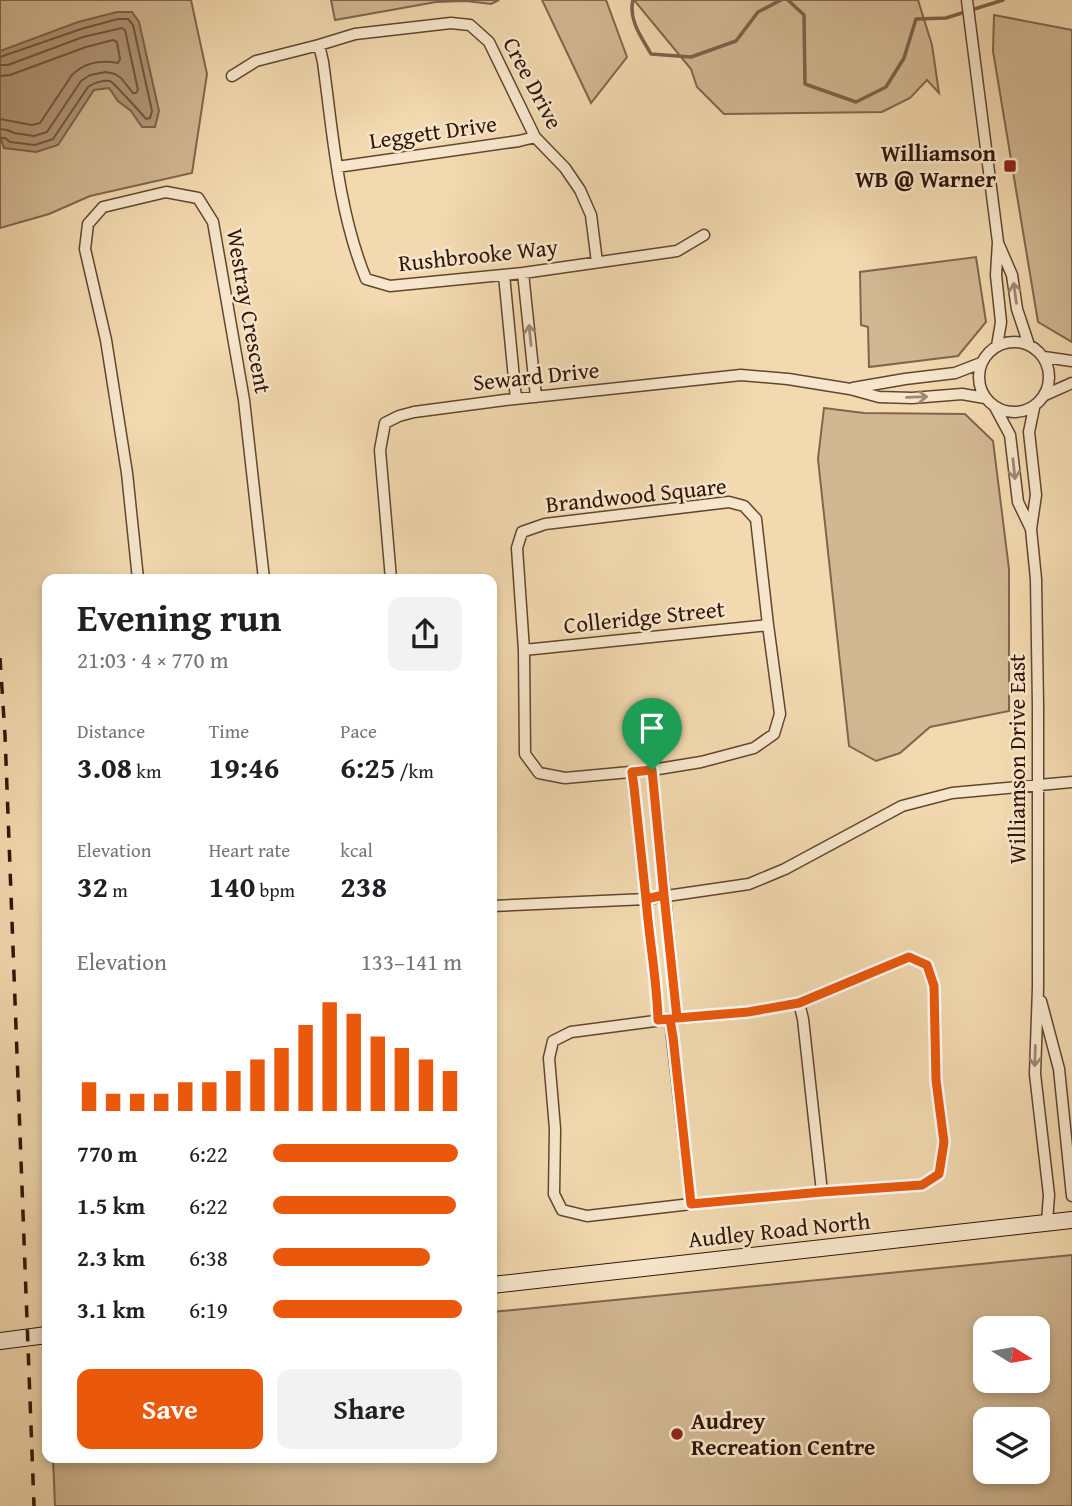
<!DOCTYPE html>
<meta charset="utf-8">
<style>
:root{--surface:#fff;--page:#f2f2f2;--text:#202124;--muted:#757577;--accent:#ea580c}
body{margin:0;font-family:"Gentium Book Plus",serif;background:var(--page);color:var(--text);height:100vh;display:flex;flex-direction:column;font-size:26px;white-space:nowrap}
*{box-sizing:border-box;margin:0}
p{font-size:23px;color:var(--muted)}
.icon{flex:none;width:38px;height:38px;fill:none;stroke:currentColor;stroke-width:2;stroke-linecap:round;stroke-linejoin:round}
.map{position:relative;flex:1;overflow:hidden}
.side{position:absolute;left:42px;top:574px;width:455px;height:889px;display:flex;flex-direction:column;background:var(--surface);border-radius:14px;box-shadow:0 4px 10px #0003}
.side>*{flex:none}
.needle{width:46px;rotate:101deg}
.controls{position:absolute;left:973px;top:1316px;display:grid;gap:14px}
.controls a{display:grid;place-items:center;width:77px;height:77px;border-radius:14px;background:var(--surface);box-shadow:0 4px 10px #0003;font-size:35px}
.pin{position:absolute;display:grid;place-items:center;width:60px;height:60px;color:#fff;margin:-72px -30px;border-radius:50% 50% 50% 0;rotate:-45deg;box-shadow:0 0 7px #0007}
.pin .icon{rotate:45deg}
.round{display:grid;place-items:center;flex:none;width:74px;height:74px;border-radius:14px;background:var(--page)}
.head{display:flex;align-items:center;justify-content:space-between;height:119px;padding:0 35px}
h1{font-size:38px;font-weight:700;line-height:52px}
.figures{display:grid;grid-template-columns:repeat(3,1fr);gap:10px;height:119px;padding:7px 35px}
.figures div{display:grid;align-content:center}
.figures b{font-size:30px;font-weight:700}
.figures small{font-size:19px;font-weight:400}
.figures p{font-size:19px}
.chart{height:196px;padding:14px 35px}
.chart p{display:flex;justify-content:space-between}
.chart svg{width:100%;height:126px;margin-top:7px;stroke:var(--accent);stroke-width:6}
.primary-button{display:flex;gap:14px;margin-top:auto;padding:14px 35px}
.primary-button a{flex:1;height:80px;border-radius:14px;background:var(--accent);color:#fff;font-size:28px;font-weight:700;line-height:80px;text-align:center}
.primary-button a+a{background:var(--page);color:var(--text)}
ul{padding:0 35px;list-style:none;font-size:23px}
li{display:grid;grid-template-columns:112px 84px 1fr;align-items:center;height:52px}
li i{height:18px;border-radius:9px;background:var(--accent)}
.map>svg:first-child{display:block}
</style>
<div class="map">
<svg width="1072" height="1506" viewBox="0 0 1072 1506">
<rect width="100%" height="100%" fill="#f2d9af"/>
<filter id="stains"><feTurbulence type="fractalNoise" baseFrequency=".00286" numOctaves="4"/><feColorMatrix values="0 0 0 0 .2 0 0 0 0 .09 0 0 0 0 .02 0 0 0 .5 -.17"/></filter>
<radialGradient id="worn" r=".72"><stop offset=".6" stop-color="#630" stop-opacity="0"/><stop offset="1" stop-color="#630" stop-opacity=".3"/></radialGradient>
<!-- green -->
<path fill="#d1b893" stroke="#81664e" stroke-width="2" fill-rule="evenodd" d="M0 0H191L207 74 192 173 90 196 49 214 0 228Z
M331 0H499L491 4 466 1 436 2 335 20Z
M542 0H606L627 57 591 103Z
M634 0H918L932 45 939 93 927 80 910 98 882 112 724 114 697 87 691 69Z
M994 15 1072 30V342L1038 322 993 51Z
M976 257 986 322 958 356 869 367 868 327 861 325 860 272Z
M824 408 864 413 965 414 993 441 1009 569V711L930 727 900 753 876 761 849 746 818 459Z
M1072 1255V1506H55L53 1458H492V1312ZM985 1328H1038V1381H985ZM985 1419H1038V1472H985Z"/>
<!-- water -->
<path fill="#b09676" stroke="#7d624a" stroke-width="2" d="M117 12H132L139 22 159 111 155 127H142L131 111 118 101 109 88 94 90 58 145 36 152 4 148 0 136V51L78 22Z"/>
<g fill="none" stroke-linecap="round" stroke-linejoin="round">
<!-- shore -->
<path stroke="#70563f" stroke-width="2" d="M0 57 81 29 118 19H128L133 25 152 111 150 118 146 119C142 114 113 82 110 81 103 80 93 83 88 87L53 139 35 145 10 142 5 138H0
M0 65H8L83 37 122 28 125 30 138 90 136 93H133L121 78 115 74 106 72 90 75 81 81 47 132 34 136 14 133 7 130 0 129
M0 76 10 75 86 47 113 40 117 42 120 59 118 63C101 60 84 63 72 75L40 123 32 125 0 119"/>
<!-- stream -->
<path stroke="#7d624a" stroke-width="3.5" d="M633 0C628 20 642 38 651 54L691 57 736 41 758 12 781 0
M788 0 804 15 805 84 856 102 886 87 904 58 916 19 946 18 1003 0"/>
<defs>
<path id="street" d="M967 0 998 242 996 275 1001 322 997 346
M319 45 323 62C333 134 338 211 366 279L390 286 523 273 677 251 704 235
M232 76 256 61 319 45 355 34 451 23 470 25 489 42 535 137 565 168 580 190 591 215 597 262
M337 167 519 141 535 137
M999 245 1012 275 1017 309 1029 345
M523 273 536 397
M504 275 516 399
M979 377a35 35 0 1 1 70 0a35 35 0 1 1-70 0Z
M1044 357 1072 361
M853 388 905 379 955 373 981 363
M1045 395 1072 383
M1034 408 1029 432 1036 495 1031 529 1036 579 1038 706V988L1035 1074 1049 1195 1047 1222
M996 409 1010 435 1018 502 1031 529
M729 502 744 506 756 519 768 625 780 714 774 734 754 748 701 762 652 770 565 778 539 773 525 754 524 650 517 548 522 532 545 524Z
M138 579 127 473 106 340 85 249 88 224 103 207 166 192 198 198 213 222 244 400 264 579
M391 579 380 450 385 423 399 416 414 412 505 400 741 375 788 379 850 389 879 397 912 398 962 394 985 398
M524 650 768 625
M652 770 677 1018
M632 772 657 999 658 1020
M492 906 646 899 749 884 785 869 902 806 952 793 1072 782
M1041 1001 1059 1069 1072 1196
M670 1019 691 1204 587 1216 562 1210 554 1194 555 1129 549 1058 553 1041 571 1032 670 1019 748 1012 799 1003 909 957 927 965 934 987 936 1080 944 1142 939 1174 922 1185 822 1192 803 1019 799 1003
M691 1204 822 1192"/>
<path id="secondary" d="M492 1285 1072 1220
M0 1341 47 1335"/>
</defs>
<!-- street casing -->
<use href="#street" stroke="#614632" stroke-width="13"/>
<!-- secondary casing -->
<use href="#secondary" stroke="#311508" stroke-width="18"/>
<!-- street -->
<use href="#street" stroke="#f7e6cb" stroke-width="10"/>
<!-- secondary -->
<use href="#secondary" stroke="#f7e6cb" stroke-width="16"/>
<!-- rail -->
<path stroke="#311508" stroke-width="3.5" stroke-dasharray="12 12" stroke-linecap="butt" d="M0 658 5 735 34 1506"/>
</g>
<!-- one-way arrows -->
<defs><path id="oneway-shaft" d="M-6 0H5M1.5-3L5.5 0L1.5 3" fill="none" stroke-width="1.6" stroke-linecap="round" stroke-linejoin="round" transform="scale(1.75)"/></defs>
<g stroke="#9e8873">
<use href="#oneway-shaft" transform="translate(1015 293) rotate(-98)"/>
<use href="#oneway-shaft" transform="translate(530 335) rotate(-96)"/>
<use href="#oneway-shaft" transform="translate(917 397) rotate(-2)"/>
<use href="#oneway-shaft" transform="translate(1014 469) rotate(84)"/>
<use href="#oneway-shaft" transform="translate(1035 1056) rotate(92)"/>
</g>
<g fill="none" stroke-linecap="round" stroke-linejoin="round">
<defs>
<path id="route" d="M652 770 664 895 646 899C649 939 657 980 658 1020L670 1019 673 1037 691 1204 822 1192 922 1185 939 1174 944 1142 936 1080 934 986 927 965 909 957 799 1003 748 1012 677 1018 664 895 646 899 634 787 632 772 652 770"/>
</defs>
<!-- route casing -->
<use href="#route" stroke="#fff" stroke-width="14"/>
<!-- route -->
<use href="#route" stroke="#ea580c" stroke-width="9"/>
</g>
<!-- markers -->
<g fill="#8f2418" stroke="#f7e6cb" stroke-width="2.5">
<rect x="1003" y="159" width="14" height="14" rx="3.5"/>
<circle cx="677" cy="1434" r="7"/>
</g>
<g text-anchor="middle" stroke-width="5" stroke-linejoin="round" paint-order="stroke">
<!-- street labels -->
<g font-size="23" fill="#311508" stroke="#f7e6cb">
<text transform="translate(533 83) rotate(62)" y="8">Cree Drive</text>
<text transform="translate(433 132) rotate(-8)" y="8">Leggett Drive</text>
<text transform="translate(478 255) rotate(-6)" y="8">Rushbrooke Way</text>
<text transform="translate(249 311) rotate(80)" y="8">Westray Crescent</text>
<text transform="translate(536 376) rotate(-6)" y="8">Seward Drive</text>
<text transform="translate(636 495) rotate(-6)" y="8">Brandwood Square</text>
<text transform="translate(644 617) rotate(-6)" y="8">Colleridge Street</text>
<text transform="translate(1017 759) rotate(-90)" y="8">Williamson Drive East</text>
<text transform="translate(779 1230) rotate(-6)" y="8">Audley Road North</text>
</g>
<!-- poi labels -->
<g font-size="23" font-weight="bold" fill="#311508" stroke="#f7e6cb" text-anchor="end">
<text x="996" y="161">Williamson<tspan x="996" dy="26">WB @ Warner</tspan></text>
<text x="691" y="1429" text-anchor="start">Audrey<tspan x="691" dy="26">Recreation Centre</tspan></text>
</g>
</g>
<rect width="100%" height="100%" filter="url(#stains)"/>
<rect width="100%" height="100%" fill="url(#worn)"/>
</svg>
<div class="controls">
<a><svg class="needle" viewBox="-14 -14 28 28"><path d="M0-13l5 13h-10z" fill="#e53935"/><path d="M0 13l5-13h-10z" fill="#757577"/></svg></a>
<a><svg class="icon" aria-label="layers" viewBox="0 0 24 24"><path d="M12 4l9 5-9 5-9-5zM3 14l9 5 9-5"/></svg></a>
</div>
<div class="pin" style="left:652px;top:770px;background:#1e9e55"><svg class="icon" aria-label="arrive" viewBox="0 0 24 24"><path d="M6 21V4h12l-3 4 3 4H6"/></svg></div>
<section class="side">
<div class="head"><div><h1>Evening run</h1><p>21:03 · 4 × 770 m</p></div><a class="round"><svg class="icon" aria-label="share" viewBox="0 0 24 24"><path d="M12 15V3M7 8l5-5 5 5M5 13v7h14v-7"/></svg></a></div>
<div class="figures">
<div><p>Distance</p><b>3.08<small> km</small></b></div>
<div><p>Time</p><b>19:46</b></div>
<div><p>Pace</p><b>6:25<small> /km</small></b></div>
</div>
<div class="figures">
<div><p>Elevation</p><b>32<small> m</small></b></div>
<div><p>Heart rate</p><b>140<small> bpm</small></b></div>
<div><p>kcal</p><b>238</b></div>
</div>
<div class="chart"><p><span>Elevation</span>133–141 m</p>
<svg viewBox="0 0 160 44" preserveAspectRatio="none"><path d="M5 44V34M15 44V38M25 44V38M35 44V38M45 44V34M55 44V34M65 44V30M75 44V26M85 44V22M95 44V14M105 44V6M115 44V10M125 44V18M135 44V22M145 44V26M155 44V30"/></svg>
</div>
<ul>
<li><b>770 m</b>6:22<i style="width:98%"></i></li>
<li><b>1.5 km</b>6:22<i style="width:97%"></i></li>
<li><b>2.3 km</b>6:38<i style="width:83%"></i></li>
<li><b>3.1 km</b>6:19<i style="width:100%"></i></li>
</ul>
<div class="primary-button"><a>Save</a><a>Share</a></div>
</section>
</div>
